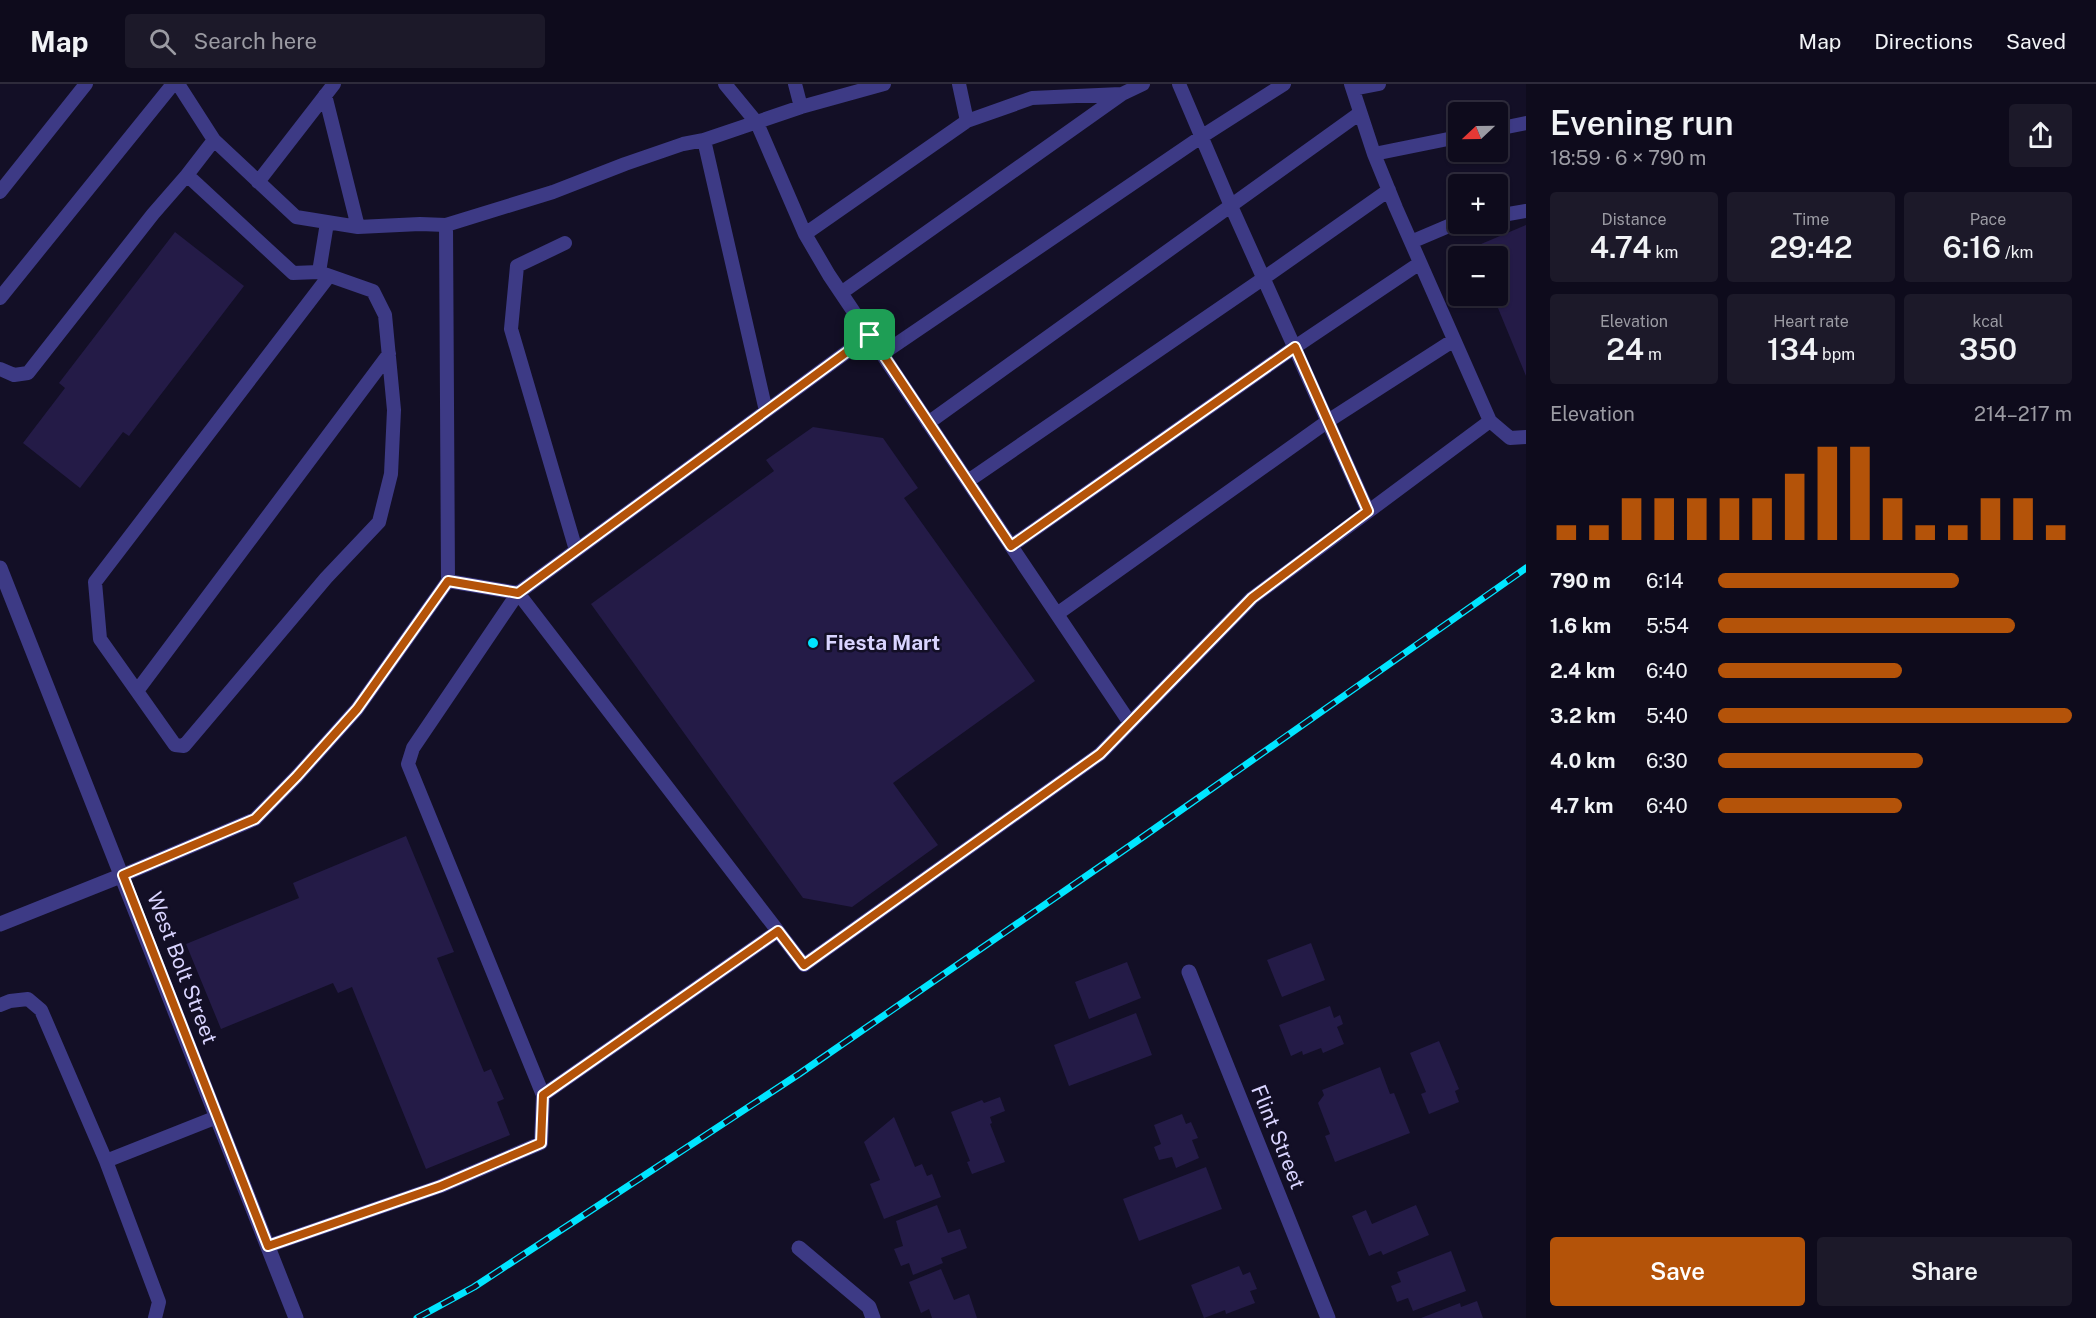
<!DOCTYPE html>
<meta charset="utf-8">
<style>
:root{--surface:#0e0b1c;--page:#1c1929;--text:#f1f3f6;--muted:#9b9ba3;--line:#2e2b3b;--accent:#b45309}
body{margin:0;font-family:"Public Sans",sans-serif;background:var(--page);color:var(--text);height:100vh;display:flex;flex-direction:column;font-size:22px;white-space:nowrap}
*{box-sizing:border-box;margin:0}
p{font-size:20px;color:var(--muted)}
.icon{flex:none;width:33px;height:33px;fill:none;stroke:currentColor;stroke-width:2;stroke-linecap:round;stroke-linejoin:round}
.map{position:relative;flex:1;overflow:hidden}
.details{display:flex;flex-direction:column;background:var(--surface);width:570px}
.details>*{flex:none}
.needle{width:39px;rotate:248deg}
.controls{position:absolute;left:1448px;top:18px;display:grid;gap:12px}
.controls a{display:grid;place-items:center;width:60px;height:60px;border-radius:6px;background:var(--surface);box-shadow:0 2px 4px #0004,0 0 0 2px var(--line);font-size:30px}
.pin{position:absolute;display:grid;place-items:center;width:51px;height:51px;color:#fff;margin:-26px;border-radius:12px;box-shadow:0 3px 9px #0006}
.round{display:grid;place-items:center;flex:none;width:63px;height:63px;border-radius:6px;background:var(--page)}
.headline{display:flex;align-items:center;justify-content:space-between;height:102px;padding:0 24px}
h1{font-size:33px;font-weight:600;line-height:45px}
.metrics{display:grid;grid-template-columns:repeat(3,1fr);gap:9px;height:102px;padding:6px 24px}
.metrics div{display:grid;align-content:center;border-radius:6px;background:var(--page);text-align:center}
.metrics b{font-size:30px;font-weight:600}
.metrics small{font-size:16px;font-weight:400}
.metrics p{font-size:16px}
.chart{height:168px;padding:12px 24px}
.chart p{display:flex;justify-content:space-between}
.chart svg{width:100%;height:108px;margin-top:6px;stroke:var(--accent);stroke-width:6}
.cta{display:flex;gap:12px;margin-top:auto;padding:12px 24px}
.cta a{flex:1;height:69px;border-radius:6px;background:var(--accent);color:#fff;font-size:24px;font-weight:600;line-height:69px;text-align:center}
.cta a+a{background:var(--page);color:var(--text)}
ul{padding:0 24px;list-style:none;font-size:20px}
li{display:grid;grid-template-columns:96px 72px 1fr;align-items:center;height:45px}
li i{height:15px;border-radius:8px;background:var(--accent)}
header{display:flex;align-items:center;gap:36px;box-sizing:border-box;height:84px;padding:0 30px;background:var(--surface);border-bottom:2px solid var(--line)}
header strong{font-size:28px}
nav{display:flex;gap:33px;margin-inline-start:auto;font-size:21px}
.search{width:420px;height:54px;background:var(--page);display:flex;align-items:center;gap:15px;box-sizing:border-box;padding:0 21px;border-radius:6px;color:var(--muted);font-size:22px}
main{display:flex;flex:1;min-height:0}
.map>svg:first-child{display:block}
</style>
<header>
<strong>Map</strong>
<div class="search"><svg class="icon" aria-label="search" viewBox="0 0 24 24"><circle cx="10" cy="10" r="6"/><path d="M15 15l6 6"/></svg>Search here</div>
<nav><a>Map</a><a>Directions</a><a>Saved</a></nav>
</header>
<main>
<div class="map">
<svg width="1526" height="1234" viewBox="0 0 1526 1234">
<rect width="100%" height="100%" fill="#130f26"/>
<!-- building -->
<path fill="#241b47" d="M1526 141V292L1493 212H1497V172H1478L1474 163Z
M175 148 244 202 129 352 123 348 80 404 23 359 65 304 59 299Z
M813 343 883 354 918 404 904 414 1035 597 893 699 938 761 852 823 803 814 591 520 774 387 766 376Z
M406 752 454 868 437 874 484 988 491 985 504 1015 497 1018 510 1051 426 1085 352 903 338 909 333 899 221 945 186 860 299 814 293 799Z
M1311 859 1325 896 1282 913 1267 876Z
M1127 878 1141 914 1089 935 1075 898Z
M1330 922 1334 934 1340 931 1343 940 1337 943 1344 960 1323 969 1321 964 1303 971 1302 967 1291 972 1279 941Z
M1136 929 1152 971 1069 1002 1054 961Z
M1439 957 1459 1005 1455 1007 1459 1018 1429 1030 1421 1010 1426 1008 1410 969Z
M1380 983 1390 1010 1394 1009 1410 1049 1335 1078 1325 1052 1330 1050 1318 1019 1324 1011 1322 1006Z
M1000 1013 1005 1027 990 1033 992 1039 990 1040 1005 1078 972 1090 967 1078 970 1077 951 1028 982 1016 984 1019Z
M1182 1030 1186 1040 1191 1038 1198 1054 1192 1056 1199 1074 1176 1084 1172 1073 1159 1076 1154 1063 1161 1060 1154 1041Z
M894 1033 915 1083 922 1080 927 1092 932 1090 941 1113 884 1135 870 1100 880 1096 864 1058Z
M1206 1083 1222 1125 1139 1157 1123 1115Z
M937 1121 948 1149 960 1145 967 1164 941 1174 943 1179 913 1191 909 1179 901 1182 894 1165 903 1162 896 1137Z
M1416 1121 1429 1151 1383 1171 1381 1167 1369 1172 1352 1132 1366 1126 1372 1140Z
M1451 1167 1466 1207 1413 1227 1408 1214 1397 1218 1391 1202 1401 1198 1397 1188Z
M1239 1182 1243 1191 1250 1188 1257 1205 1250 1207 1255 1219 1226 1230 1225 1226 1204 1234 1191 1201Z
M941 1185 954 1216 969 1210 977 1234H932L929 1225 921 1229 909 1198Z
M1477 1217 1483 1234H1421L1460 1219 1461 1223Z"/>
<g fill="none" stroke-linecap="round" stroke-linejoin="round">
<!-- service -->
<path stroke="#3d3a85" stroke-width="14" d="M178 0 214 56 296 133 358 143 420 140 446 141 553 108 625 80 683 60 704 56 801 23 884 0
M725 0 757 39 805 150 829 191 1130 639
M795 0 801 23
M959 0 967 37 1032 14 1121 10
M1179 0 1231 122 1368 427
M1353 5 1379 0
M325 11 358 143
M1497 45 1526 39
M214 56 187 91 293 189 319 188
M704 56 766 327
M1374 70 1458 53
M258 98 334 0
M0 108 86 0
M1497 132 1526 127
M327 139 319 188 373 207 385 231 394 326 391 390 379 438 326 494 184 662 175 661 100 555 95 498 329 192
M805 150 967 37
M1411 158 1458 138
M565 159 517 182 511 245 576 466
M841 209 1122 10 1143 0
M0 214 173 0
M882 270 1201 53 1284 0
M0 285 14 291 28 289 153 130 187 91
M1490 337 1510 354 1526 353
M928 339 1360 29
M968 397 1264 194 1389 106
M1011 462 1295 263 1420 179
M448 497 518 509 804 881 1100 670 1252 514 1490 337 1396 124 1374 70 1351 0
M1057 530 1328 337 1454 256
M137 607 389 270
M123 791 255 735 297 692 357 625 448 497 446 141
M0 921 10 917 28 915 41 926 106 1077 159 1218 155 1234
M543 1011 408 680 413 664 518 509 870 251
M106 1077 217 1033
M268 1162 441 1102 541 1059 543 1011 778 847"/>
<!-- minor -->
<path stroke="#3d3a85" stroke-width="15" d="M0 840 123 791
M1189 888 1328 1234
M799 1164 869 1223 873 1234"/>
<!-- tertiary -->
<path stroke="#3d3a85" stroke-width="15" d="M0 484 296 1234"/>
<defs>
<path id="rail" d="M417 1234 474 1203 799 990 1137 757 1526 484"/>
</defs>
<!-- rail casing -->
<use href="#rail" stroke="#00e5ff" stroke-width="7"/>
<!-- rail -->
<use href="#rail" stroke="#130f26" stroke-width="4.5" stroke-dasharray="14" stroke-linecap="butt"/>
</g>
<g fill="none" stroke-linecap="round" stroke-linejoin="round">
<defs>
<path id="route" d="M870 251 1011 462 1295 263 1368 427 1252 514 1100 670 804 881 778 847 543 1011 541 1059 441 1102 268 1162 123 791 255 735 297 692 357 625 448 497 518 509Z"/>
</defs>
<!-- route casing -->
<use href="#route" stroke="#fff" stroke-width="12"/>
<!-- route -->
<use href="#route" stroke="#b45309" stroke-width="8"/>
</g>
<!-- markers -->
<circle fill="#00e5ff" stroke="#130f26" stroke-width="2" cx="813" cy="559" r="6"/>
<g text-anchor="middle" stroke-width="5" stroke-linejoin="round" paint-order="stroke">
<!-- poi labels -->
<g font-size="21" font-weight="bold" fill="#d9d4ff" stroke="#130f26" text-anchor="start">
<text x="825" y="566">Fiesta Mart</text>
</g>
<!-- street labels -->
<g font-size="21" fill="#d9d4ff" stroke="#130f26">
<text transform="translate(182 884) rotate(69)" y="7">West Bolt Street</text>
<text transform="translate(1278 1053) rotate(68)" y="7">Flint Street</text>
</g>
</g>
</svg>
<div class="controls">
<a><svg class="needle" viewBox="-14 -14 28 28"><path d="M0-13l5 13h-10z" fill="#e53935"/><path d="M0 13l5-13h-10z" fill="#9b9ba3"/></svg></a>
<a>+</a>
<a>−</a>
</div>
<div class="pin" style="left:870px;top:251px;background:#1e9e55"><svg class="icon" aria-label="arrive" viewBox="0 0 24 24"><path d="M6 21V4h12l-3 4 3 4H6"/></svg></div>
</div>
<section class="details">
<div class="headline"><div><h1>Evening run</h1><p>18:59 · 6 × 790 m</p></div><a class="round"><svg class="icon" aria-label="share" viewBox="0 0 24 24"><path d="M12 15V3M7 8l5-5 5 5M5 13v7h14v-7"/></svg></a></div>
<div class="metrics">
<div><p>Distance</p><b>4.74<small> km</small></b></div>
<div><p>Time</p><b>29:42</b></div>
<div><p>Pace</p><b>6:16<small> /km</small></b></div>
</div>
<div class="metrics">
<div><p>Elevation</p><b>24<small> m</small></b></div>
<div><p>Heart rate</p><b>134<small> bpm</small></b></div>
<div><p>kcal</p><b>350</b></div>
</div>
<div class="chart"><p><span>Elevation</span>214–217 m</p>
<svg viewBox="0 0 160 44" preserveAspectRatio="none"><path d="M5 44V38M15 44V38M25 44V27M35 44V27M45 44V27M55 44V27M65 44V27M75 44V17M85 44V6M95 44V6M105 44V27M115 44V38M125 44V38M135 44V27M145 44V27M155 44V38"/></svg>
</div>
<ul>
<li><b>790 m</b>6:14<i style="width:68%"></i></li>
<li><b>1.6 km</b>5:54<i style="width:84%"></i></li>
<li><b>2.4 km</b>6:40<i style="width:52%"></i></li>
<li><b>3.2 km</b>5:40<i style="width:100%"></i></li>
<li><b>4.0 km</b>6:30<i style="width:58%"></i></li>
<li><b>4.7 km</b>6:40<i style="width:52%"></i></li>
</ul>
<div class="cta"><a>Save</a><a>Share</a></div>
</section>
</main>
